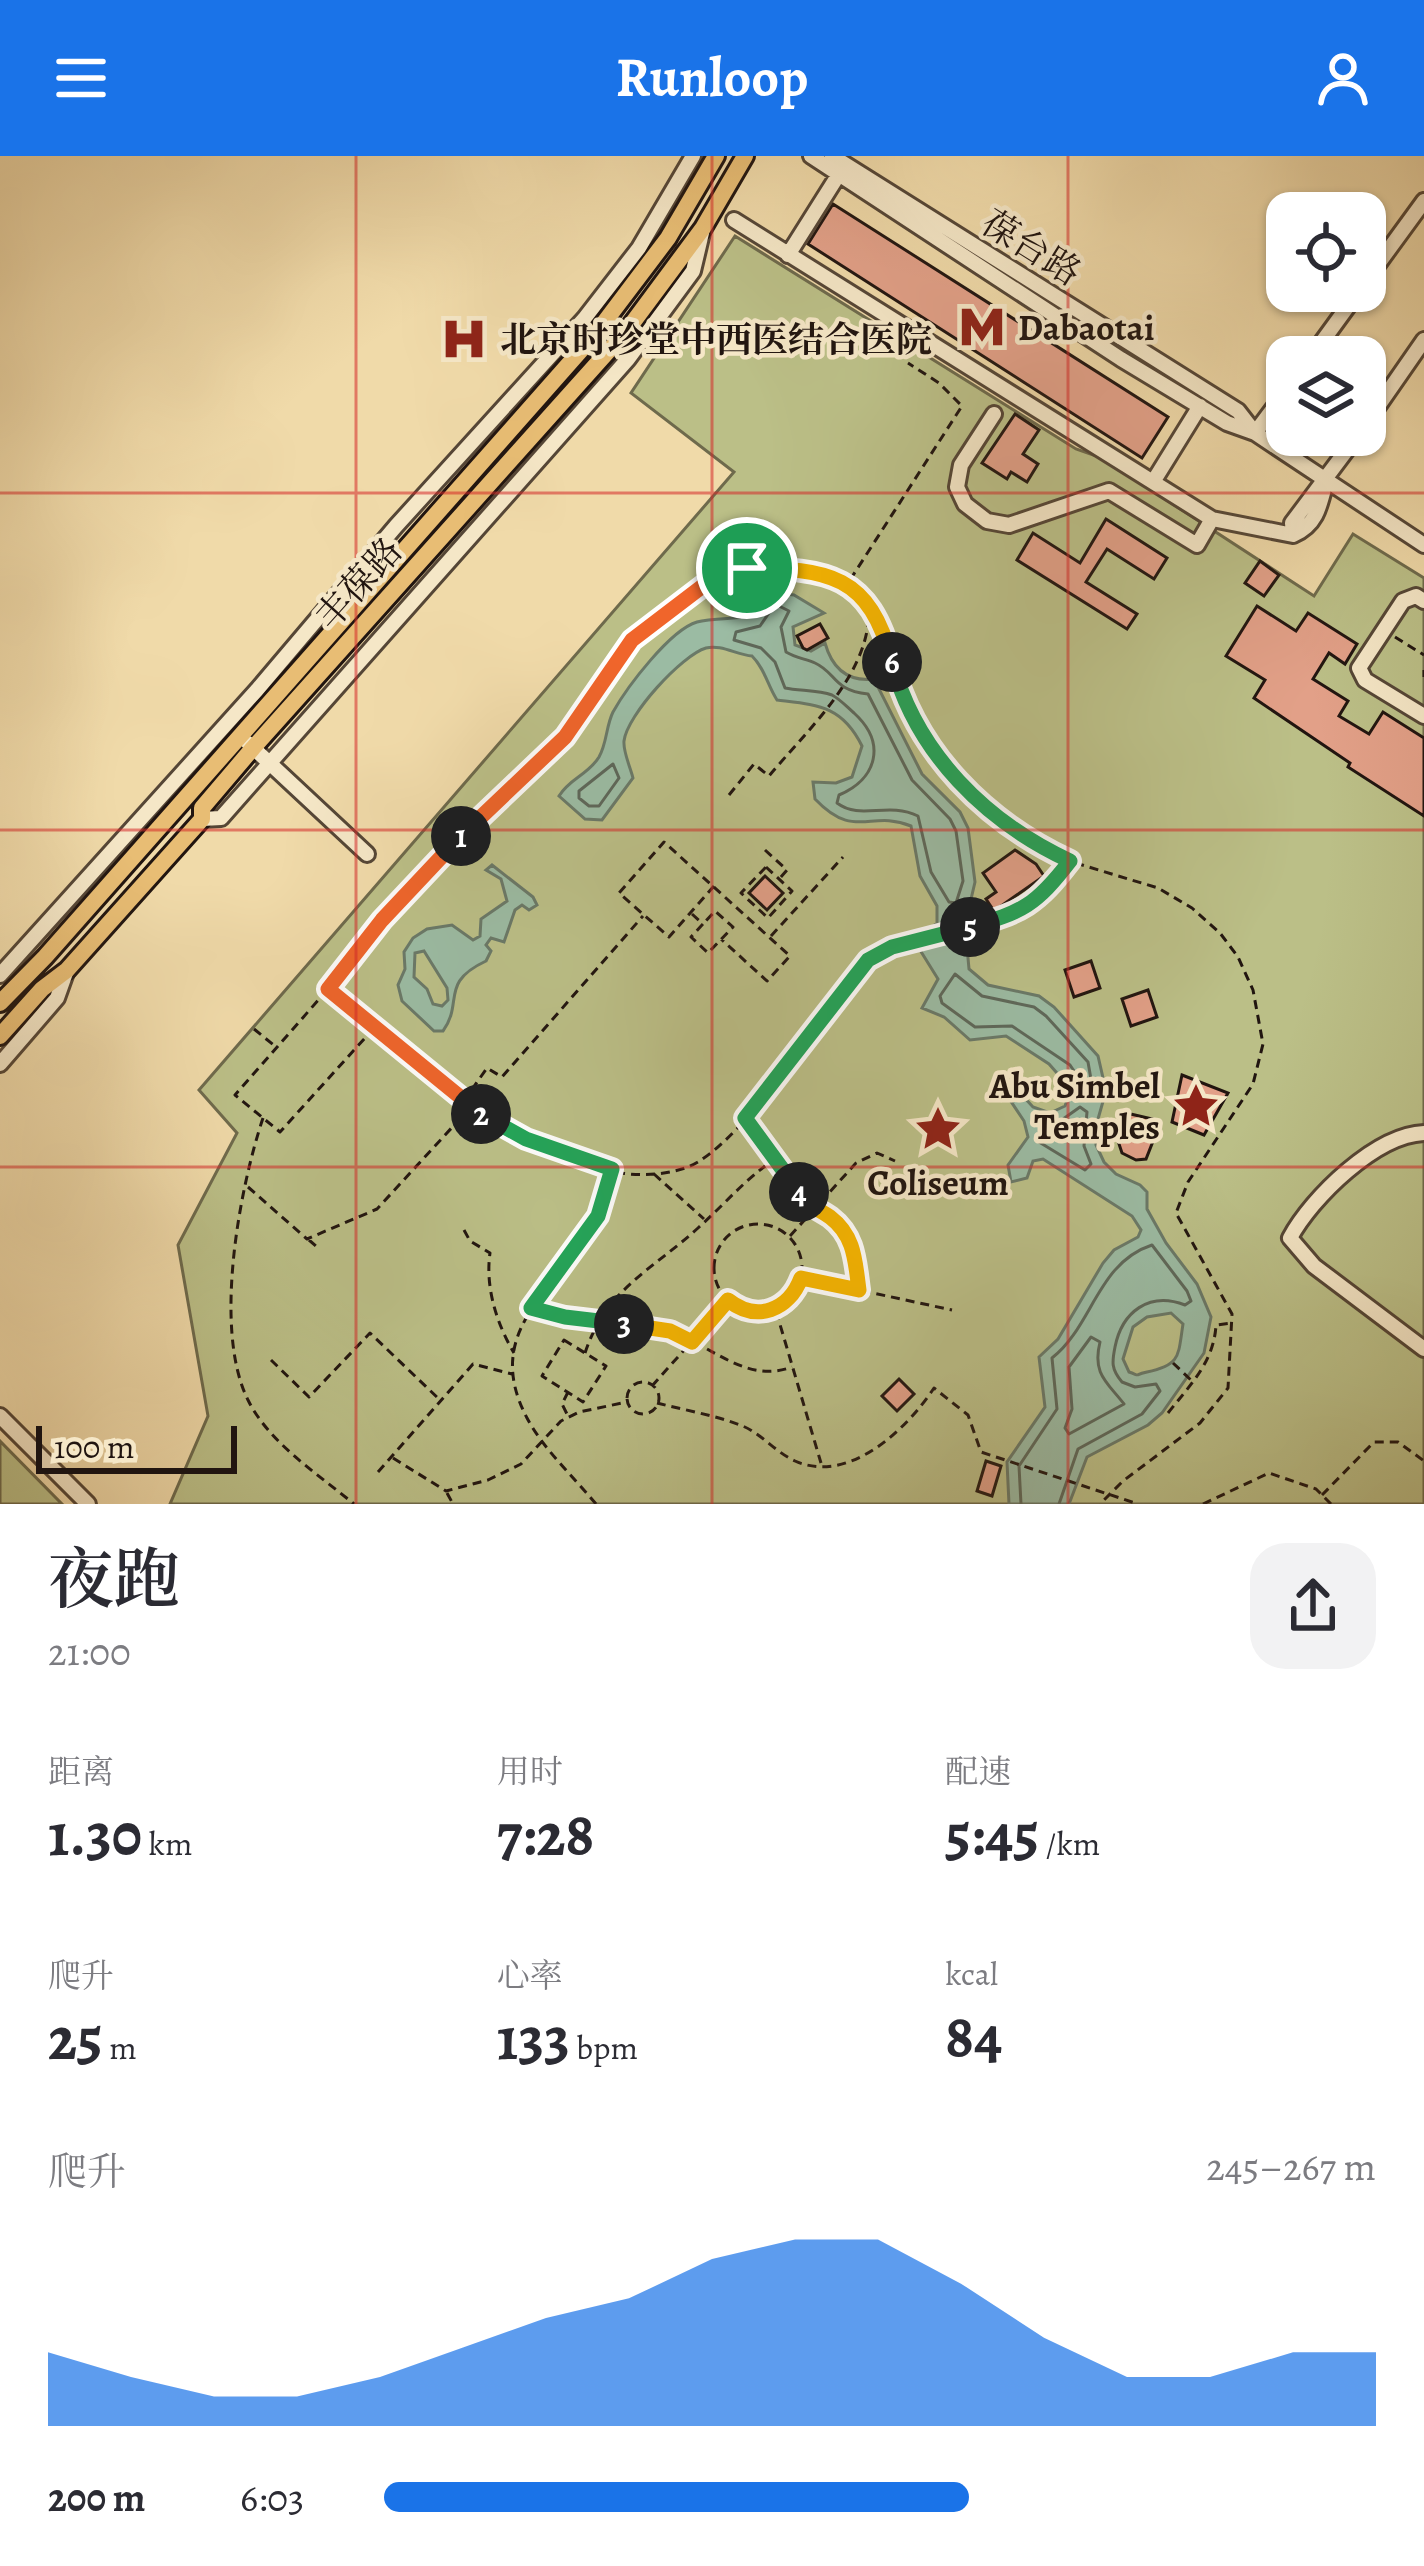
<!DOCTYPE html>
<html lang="zh">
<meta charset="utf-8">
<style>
:root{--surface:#fff;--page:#f2f2f3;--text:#2b2b33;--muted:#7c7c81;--accent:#1a73e8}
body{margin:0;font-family:Alegreya,"Noto Serif SC",serif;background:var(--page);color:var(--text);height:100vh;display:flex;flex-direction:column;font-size:45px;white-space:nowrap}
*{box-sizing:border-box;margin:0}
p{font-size:39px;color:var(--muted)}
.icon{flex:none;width:66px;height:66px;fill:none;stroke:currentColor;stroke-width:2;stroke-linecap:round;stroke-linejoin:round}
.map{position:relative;height:1348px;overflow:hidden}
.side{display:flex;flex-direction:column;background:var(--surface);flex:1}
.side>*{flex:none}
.tools{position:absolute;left:1266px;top:36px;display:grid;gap:24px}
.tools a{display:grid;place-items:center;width:120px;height:120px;border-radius:24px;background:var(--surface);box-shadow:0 3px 9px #0004;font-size:60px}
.scale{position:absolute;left:36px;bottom:30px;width:201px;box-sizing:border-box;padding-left:12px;border:6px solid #211510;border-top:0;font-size:33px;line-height:42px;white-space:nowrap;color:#211510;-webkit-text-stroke:9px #f5e7c7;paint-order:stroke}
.pin{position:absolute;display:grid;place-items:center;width:102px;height:102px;color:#fff;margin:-51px;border:6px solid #fff;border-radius:50%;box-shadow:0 3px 12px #0007}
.km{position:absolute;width:60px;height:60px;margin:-30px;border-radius:50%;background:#222;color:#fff;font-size:33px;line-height:60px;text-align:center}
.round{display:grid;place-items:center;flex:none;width:126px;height:126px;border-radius:36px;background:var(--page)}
.overview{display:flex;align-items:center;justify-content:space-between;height:204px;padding:0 48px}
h1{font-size:66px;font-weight:600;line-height:90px}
.stats{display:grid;grid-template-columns:repeat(3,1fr);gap:18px;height:204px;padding:12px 48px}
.stats div{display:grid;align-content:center}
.stats b{font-size:60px;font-weight:600}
.stats small{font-size:33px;font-weight:400}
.stats p{font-size:33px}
.chart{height:336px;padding:24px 48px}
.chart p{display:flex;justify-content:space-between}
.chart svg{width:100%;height:216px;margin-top:12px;fill:var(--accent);opacity:.7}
ul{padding:0 48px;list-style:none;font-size:39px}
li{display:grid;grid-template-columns:192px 144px 1fr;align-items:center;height:90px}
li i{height:30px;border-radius:15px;background:var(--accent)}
header{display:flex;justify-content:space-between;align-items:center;height:156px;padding:0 48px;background:var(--accent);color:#fff;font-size:54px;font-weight:600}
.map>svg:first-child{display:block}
</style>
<header><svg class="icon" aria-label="menu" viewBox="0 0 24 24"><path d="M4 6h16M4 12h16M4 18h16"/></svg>Runloop<svg class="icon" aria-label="person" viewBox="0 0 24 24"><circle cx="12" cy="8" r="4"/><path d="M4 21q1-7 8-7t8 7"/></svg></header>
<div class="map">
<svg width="1424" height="1348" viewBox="0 0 1424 1348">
<rect width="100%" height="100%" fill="#f0daa9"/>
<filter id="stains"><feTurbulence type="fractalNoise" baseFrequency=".00167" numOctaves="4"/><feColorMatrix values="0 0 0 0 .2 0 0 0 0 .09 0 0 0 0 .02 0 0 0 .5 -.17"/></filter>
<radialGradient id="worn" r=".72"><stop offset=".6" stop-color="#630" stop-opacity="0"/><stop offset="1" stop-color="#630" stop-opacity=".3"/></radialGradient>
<!-- green -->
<path fill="#bbbf87" stroke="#6e6a4c" stroke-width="3" d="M735 80 1076 293 1102 302 1314 440 1353 378 1424 422V1348H170L208 1260 178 1089 237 977 199 934 734 316 631 237Z
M0 1285 62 1348H0Z"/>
<!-- water -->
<path fill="#9bbba3" stroke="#6a7968" stroke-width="3" fill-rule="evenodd" d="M777 437 794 439 824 457 793 471 795 489 811 495 825 487C832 512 847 526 874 523L922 618 960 656 968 672 975 726 965 769 969 813 988 829 1039 840 1054 851 1098 900 1106 935 1096 970V989L1104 1006 1116 1018 1140 1029 1147 1036V1053L1166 1087 1197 1128 1211 1161 1204 1197 1162 1257 1148 1269 1087 1301 1069 1348H1009L1007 1306 1045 1251 1039 1201 1058 1183 1103 1107 1114 1094 1138 1081 1141 1074 1132 1060 1043 1003 1033 1005 1027 1022 1011 1026 1008 1009 1028 981 1024 965 1000 929 1010 926 1033 951 1050 957 1065 950 1071 933 1049 908 1006 880 970 884 944 861 922 852 938 823 920 794 924 778 937 767V750L920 720 911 670C870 653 855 685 815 643L813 626 836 627 852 621 862 590C842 549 817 549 777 544 767 528 765 513 752 500 737 499 721 488 706 492 682 499 627 559 624 585 623 596 630 610 633 622L602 664 585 663 559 640C570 622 588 619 599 601 607 587 606 570 613 556 627 531 670 474 697 466 711 462 735 463 753 460L762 444ZM1171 1157 1183 1168C1178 1200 1181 1209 1147 1216 1132 1219 1143 1221 1129 1216L1123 1203 1133 1171 1147 1161Z
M492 709 533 741 537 749 529 754 522 749 515 754 504 786 491 782 486 789 491 795 486 805C439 827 464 846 443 875H434L402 845 398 829 405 813 404 796 413 782 427 773 452 769 473 784 480 780 481 763 507 745 501 723 486 714ZM424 795 447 832 448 844 442 850 433 848 427 833 414 821 415 797Z"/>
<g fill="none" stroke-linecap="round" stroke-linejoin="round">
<!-- shore -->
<path stroke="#5e685a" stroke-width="3" d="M779 450 789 455 781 471 786 496C796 502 806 503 815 507 837 517 832 534 868 538L912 624 950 663 956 675 963 725 956 747 949 746 931 716 918 660C887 645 861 665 837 647L839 639C877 623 887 587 854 557 848 552 840 543 832 539 818 534 799 535 785 532L775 506 761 492 734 484 736 476 760 470 771 454Z
M613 608 619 622 599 650H589L579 642V635Z
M955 818 982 840 1034 851 1046 860 1088 906 1092 929 1084 930 1070 909 1012 870 975 871 942 847 940 840Z
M1080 951 1087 956 1084 990 1091 1008 1085 1014 1039 986 1041 970 1056 968Z
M1091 1181 1100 1186C1092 1218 1107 1226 1124 1248L1069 1278 1065 1272 1072 1253 1069 1211Z
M1021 1348 1019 1310 1057 1253 1052 1202C1093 1170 1097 1107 1152 1089L1187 1135 1191 1145 1185 1149C1149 1135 1122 1156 1115 1191 1112 1206 1111 1213 1122 1226L1135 1231 1156 1228 1160 1235 1142 1258 1078 1293 1059 1348"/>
</g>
<!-- building -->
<path fill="#e2a088" stroke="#211510" stroke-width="3" d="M833 48 1168 261 1142 302 808 88Z
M1015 258 1039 274 1023 298 1038 308 1027 326 1011 316 1007 323 982 307Z
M1106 363 1167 402 1154 423 1107 393 1086 426 1137 458 1127 473 1017 404 1033 377 1080 407Z
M1260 405 1279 419 1264 440 1245 427Z
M1257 450 1296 475 1308 457 1357 488 1345 508 1329 497 1313 523 1348 545 1339 560 1369 578 1383 556 1424 582V660L1348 611 1350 607 1254 542 1265 524 1226 500Z
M820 468 828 482 807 494 803 492 797 480Z
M1015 694 1036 708 1044 720 994 755 986 743 996 736 983 717Z
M765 720 783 737 767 754 749 737Z
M1091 805 1100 832 1074 841 1065 814Z
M1148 834 1157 861 1131 870 1122 843Z
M1182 919 1228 937 1204 979 1172 966Z
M1122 956 1152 963V969L1159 970 1146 1003 1136 1004 1122 997 1117 982Z
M899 1223 914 1238 897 1255 882 1240Z
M986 1305 1001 1310 992 1340 977 1335Z"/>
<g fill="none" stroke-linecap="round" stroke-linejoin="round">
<defs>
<path id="minor" d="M811 0 1121 203 1227 267 1255 277 1424 389
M832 0 1238 255 1252 273
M734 64 1212 363
M788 99 839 18
M1365 126 1424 45
M1311 201 1359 135
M994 258 961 309 957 331 965 348 987 365 1009 369 1109 335 1197 389 1212 363 1293 379C1317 369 1320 349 1326 325
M1365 269 1424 184
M1255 277 1287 234
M1153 326 1200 250
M1293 379 1292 367 1358 279
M1424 445 1416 440 1403 445 1359 512 1365 524 1424 560
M248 587 367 698
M202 663 221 662 628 203 693 115 702 77
M0 819 257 534 396 370 584 163 639 92 693 0
M0 908 57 842 67 814
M1424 977C1376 979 1312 1041 1290 1082L1314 1110 1424 1193
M0 1260 88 1348"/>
<path id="major" d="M0 847 45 801 597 176 668 82 716 0
M0 880 42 833 67 814 202 663V652L253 592 628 173 703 72 745 0"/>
</defs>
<!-- minor casing -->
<use href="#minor" stroke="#554636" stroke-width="20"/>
<!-- major casing -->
<use href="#major" stroke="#211510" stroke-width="22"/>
<!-- path -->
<path stroke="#211510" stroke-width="3" stroke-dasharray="9 6" stroke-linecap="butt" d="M850 424 962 250 939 227 908 207
M1395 481 1424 499
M1424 514V521
M729 639 754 608 769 620C808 573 868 520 869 456
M765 694 787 714 780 722
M766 711 792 735 768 762 741 737Z
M714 730 669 781 619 737 664 686 790 800 767 825 721 783
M692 758 703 768 691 781 708 797 733 771 715 755 703 768
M771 780 843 701
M328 833 383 764 474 666 516 631 565 581 632 484 671 451 712 423 747 412 830 418 849 426 869 452 888 490 899 533 925 580 951 619 992 659 1027 685 1069 705 1158 732 1192 752 1220 777 1238 801 1253 834 1263 888 1253 928 1188 1026 1176 1057 1232 1158 1228 1232 1200 1267 1123 1325 1100 1348
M328 833 374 872 280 976 235 939Z
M374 872C449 934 579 1047 685 1012 716 1002 756 952 777 926 806 889 832 831 870 803 885 792 904 790 921 785 987 767 1025 764 1068 707
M254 873 276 891
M463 946 487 912 502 921 643 760
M263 962C239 1034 213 1174 248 1244 269 1287 318 1318 354 1348
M745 962 806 1048 830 1061 846 1078 854 1092 859 1134
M654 1018 704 1063
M248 1031 307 1083 377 1053 469 953
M714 1112a44 44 0 1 1 88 0a44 44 0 1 1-88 0Z
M464 1074 470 1085 490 1097C485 1132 497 1168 514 1197
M790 1080 856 1007 877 997 895 1005
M309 1084 317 1091
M803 1122 952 1154
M533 1153C578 1164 628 1161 671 1176 713 1190 746 1228 792 1211
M776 1155 821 1307
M564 1184 606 1210 583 1246 542 1220Z
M585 1197C606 1133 652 1114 698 1072 727 1046 743 1025 776 1002
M271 1204 309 1241 370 1177 441 1245
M1173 1207 1192 1225
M627 1242a16 16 0 1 1 32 0a16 16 0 1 1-32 0Z
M652 1230 727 1146
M568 1236 562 1248 568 1260
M657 1247C684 1254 714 1259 740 1269 760 1276 775 1296 795 1305 849 1329 907 1273 934 1232L968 1259 981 1296 1138 1348
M1168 1257C1190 1229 1214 1206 1216 1169L1232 1167
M393 1302 446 1335 488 1324 521 1308 561 1265 579 1256 627 1246
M378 1316 473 1208 512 1218
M447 1337 453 1348
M1322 1339 1374 1286H1398L1424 1305
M596 1348C573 1320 544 1294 527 1262 478 1169 566 1130 598 1059 604 1046 607 1029 612 1015
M1203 1348 1269 1317 1316 1333 1331 1348"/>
<!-- minor -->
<use href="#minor" stroke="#f5e7c7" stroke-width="14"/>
<!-- major -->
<use href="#major" stroke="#e8bd74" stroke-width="16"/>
</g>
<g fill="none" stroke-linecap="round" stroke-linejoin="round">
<defs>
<path id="split-1" d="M461 680 565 581 632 484 712 423 747 412"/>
<path id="split-2" d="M461 680 382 764 328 833 481 958"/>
<path id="split-3" d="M481 958 526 983 612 1013 598 1060 531 1152 565 1161 624 1168"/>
<path id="split-4" d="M624 1168 670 1175 692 1186 728 1144C757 1167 789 1154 801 1122L859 1134C855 1105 855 1080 830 1061 817 1052 807 1050 799 1036"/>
<path id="split-5" d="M799 1036 745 962 868 804 892 791 970 771"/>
<path id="split-6" d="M892 506C916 597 986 666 1070 705 1036 749 1023 756 970 771"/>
<path id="split-7" d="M747 412C828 413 870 418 892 506"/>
</defs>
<!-- split-1 casing -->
<use href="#split-1" stroke="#fff" stroke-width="24"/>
<!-- split-2 casing -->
<use href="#split-2" stroke="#fff" stroke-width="24"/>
<!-- split-3 casing -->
<use href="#split-3" stroke="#fff" stroke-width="24"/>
<!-- split-4 casing -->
<use href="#split-4" stroke="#fff" stroke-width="24"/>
<!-- split-5 casing -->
<use href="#split-5" stroke="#fff" stroke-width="24"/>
<!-- split-6 casing -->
<use href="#split-6" stroke="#fff" stroke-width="24"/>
<!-- split-7 casing -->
<use href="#split-7" stroke="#fff" stroke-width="24"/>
<!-- split-1 -->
<use href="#split-1" stroke="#f0652b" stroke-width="15"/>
<!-- split-2 -->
<use href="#split-2" stroke="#f0652b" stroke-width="15"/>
<!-- split-3 -->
<use href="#split-3" stroke="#22a559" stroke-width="15"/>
<!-- split-4 -->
<use href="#split-4" stroke="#f5b400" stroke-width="15"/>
<!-- split-5 -->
<use href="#split-5" stroke="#22a559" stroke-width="15"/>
<!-- split-6 -->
<use href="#split-6" stroke="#22a559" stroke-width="15"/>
<!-- split-7 -->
<use href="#split-7" stroke="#f5b400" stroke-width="15"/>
</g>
<!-- grid -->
<path fill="none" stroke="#d62828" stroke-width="3" stroke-opacity="0.55" d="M356 0V1348M712 0V1348M1068 0V1348M0 337H1424M0 674H1424M0 1011H1424"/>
<!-- icons -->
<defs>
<symbol id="metro-bare" viewBox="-9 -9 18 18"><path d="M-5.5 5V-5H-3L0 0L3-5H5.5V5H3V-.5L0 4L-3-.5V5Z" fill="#8f2418" stroke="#f5e7c7" stroke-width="2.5" paint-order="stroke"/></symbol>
<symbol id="hospital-bare" viewBox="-9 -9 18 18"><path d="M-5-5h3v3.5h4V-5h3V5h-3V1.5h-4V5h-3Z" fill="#8f2418" stroke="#f5e7c7" stroke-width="2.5" paint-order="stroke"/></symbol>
<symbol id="sight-bare" viewBox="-9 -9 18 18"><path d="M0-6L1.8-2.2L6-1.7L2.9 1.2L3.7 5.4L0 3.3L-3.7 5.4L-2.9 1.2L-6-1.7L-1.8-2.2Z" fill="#8f2418" stroke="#f5e7c7" stroke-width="2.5" paint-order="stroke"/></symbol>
</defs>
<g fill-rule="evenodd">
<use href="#metro-bare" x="949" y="138" width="66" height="66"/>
<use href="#hospital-bare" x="431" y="150" width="66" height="66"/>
<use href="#sight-bare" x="1163" y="917" width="66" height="66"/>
<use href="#sight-bare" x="905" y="940" width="66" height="66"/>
</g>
<g text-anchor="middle" stroke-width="9" stroke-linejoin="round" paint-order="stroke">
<!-- street labels -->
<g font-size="36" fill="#211510" stroke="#f5e7c7">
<text transform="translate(1032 91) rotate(32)" y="13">葆台路</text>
<text transform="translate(358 427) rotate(-48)" y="13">丰葆路</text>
</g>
<!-- poi labels -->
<g font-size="36" font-weight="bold" fill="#211510" stroke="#f5e7c7" text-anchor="start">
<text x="1018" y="184">Dabaotai</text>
<text x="500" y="196">北京时珍堂中西医结合医院</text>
<text x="1160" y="942" text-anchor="end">Abu Simbel<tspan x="1160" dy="41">Temples</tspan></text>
<text x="938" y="1039" text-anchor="middle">Coliseum</text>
</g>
</g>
<rect width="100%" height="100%" filter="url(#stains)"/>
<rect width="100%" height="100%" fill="url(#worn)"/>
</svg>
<div class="tools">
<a><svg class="icon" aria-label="locate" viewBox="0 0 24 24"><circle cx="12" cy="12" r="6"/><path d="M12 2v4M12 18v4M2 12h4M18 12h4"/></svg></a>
<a><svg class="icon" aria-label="layers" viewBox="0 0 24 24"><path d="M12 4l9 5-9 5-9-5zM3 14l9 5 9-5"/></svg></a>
</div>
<div class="scale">100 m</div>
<div class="pin" style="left:747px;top:412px;background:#1e9e55"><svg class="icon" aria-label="arrive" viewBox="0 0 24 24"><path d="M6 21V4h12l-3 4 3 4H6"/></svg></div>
<b class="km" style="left:461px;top:680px">1</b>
<b class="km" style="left:481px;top:958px">2</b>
<b class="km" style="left:624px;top:1168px">3</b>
<b class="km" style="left:799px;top:1036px">4</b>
<b class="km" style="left:970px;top:771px">5</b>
<b class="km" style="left:892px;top:506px">6</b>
</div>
<section class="side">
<div class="overview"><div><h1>夜跑</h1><p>21:00</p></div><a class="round"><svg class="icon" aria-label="share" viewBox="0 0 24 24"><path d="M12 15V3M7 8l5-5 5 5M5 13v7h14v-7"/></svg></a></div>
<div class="stats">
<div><p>距离</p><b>1.30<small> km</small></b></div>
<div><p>用时</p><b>7:28</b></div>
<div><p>配速</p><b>5:45<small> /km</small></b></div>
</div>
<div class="stats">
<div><p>爬升</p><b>25<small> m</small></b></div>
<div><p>心率</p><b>133<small> bpm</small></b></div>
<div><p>kcal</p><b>84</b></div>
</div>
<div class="chart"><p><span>爬升</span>245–267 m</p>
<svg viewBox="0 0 160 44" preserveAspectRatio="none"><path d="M0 44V29L10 34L20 38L30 38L40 34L50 28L60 22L70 18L80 10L90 6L100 6L110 15L120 26L130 34L140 34L150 29L160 29V44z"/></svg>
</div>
<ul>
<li><b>200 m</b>6:03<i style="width:59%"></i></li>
</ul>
</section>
